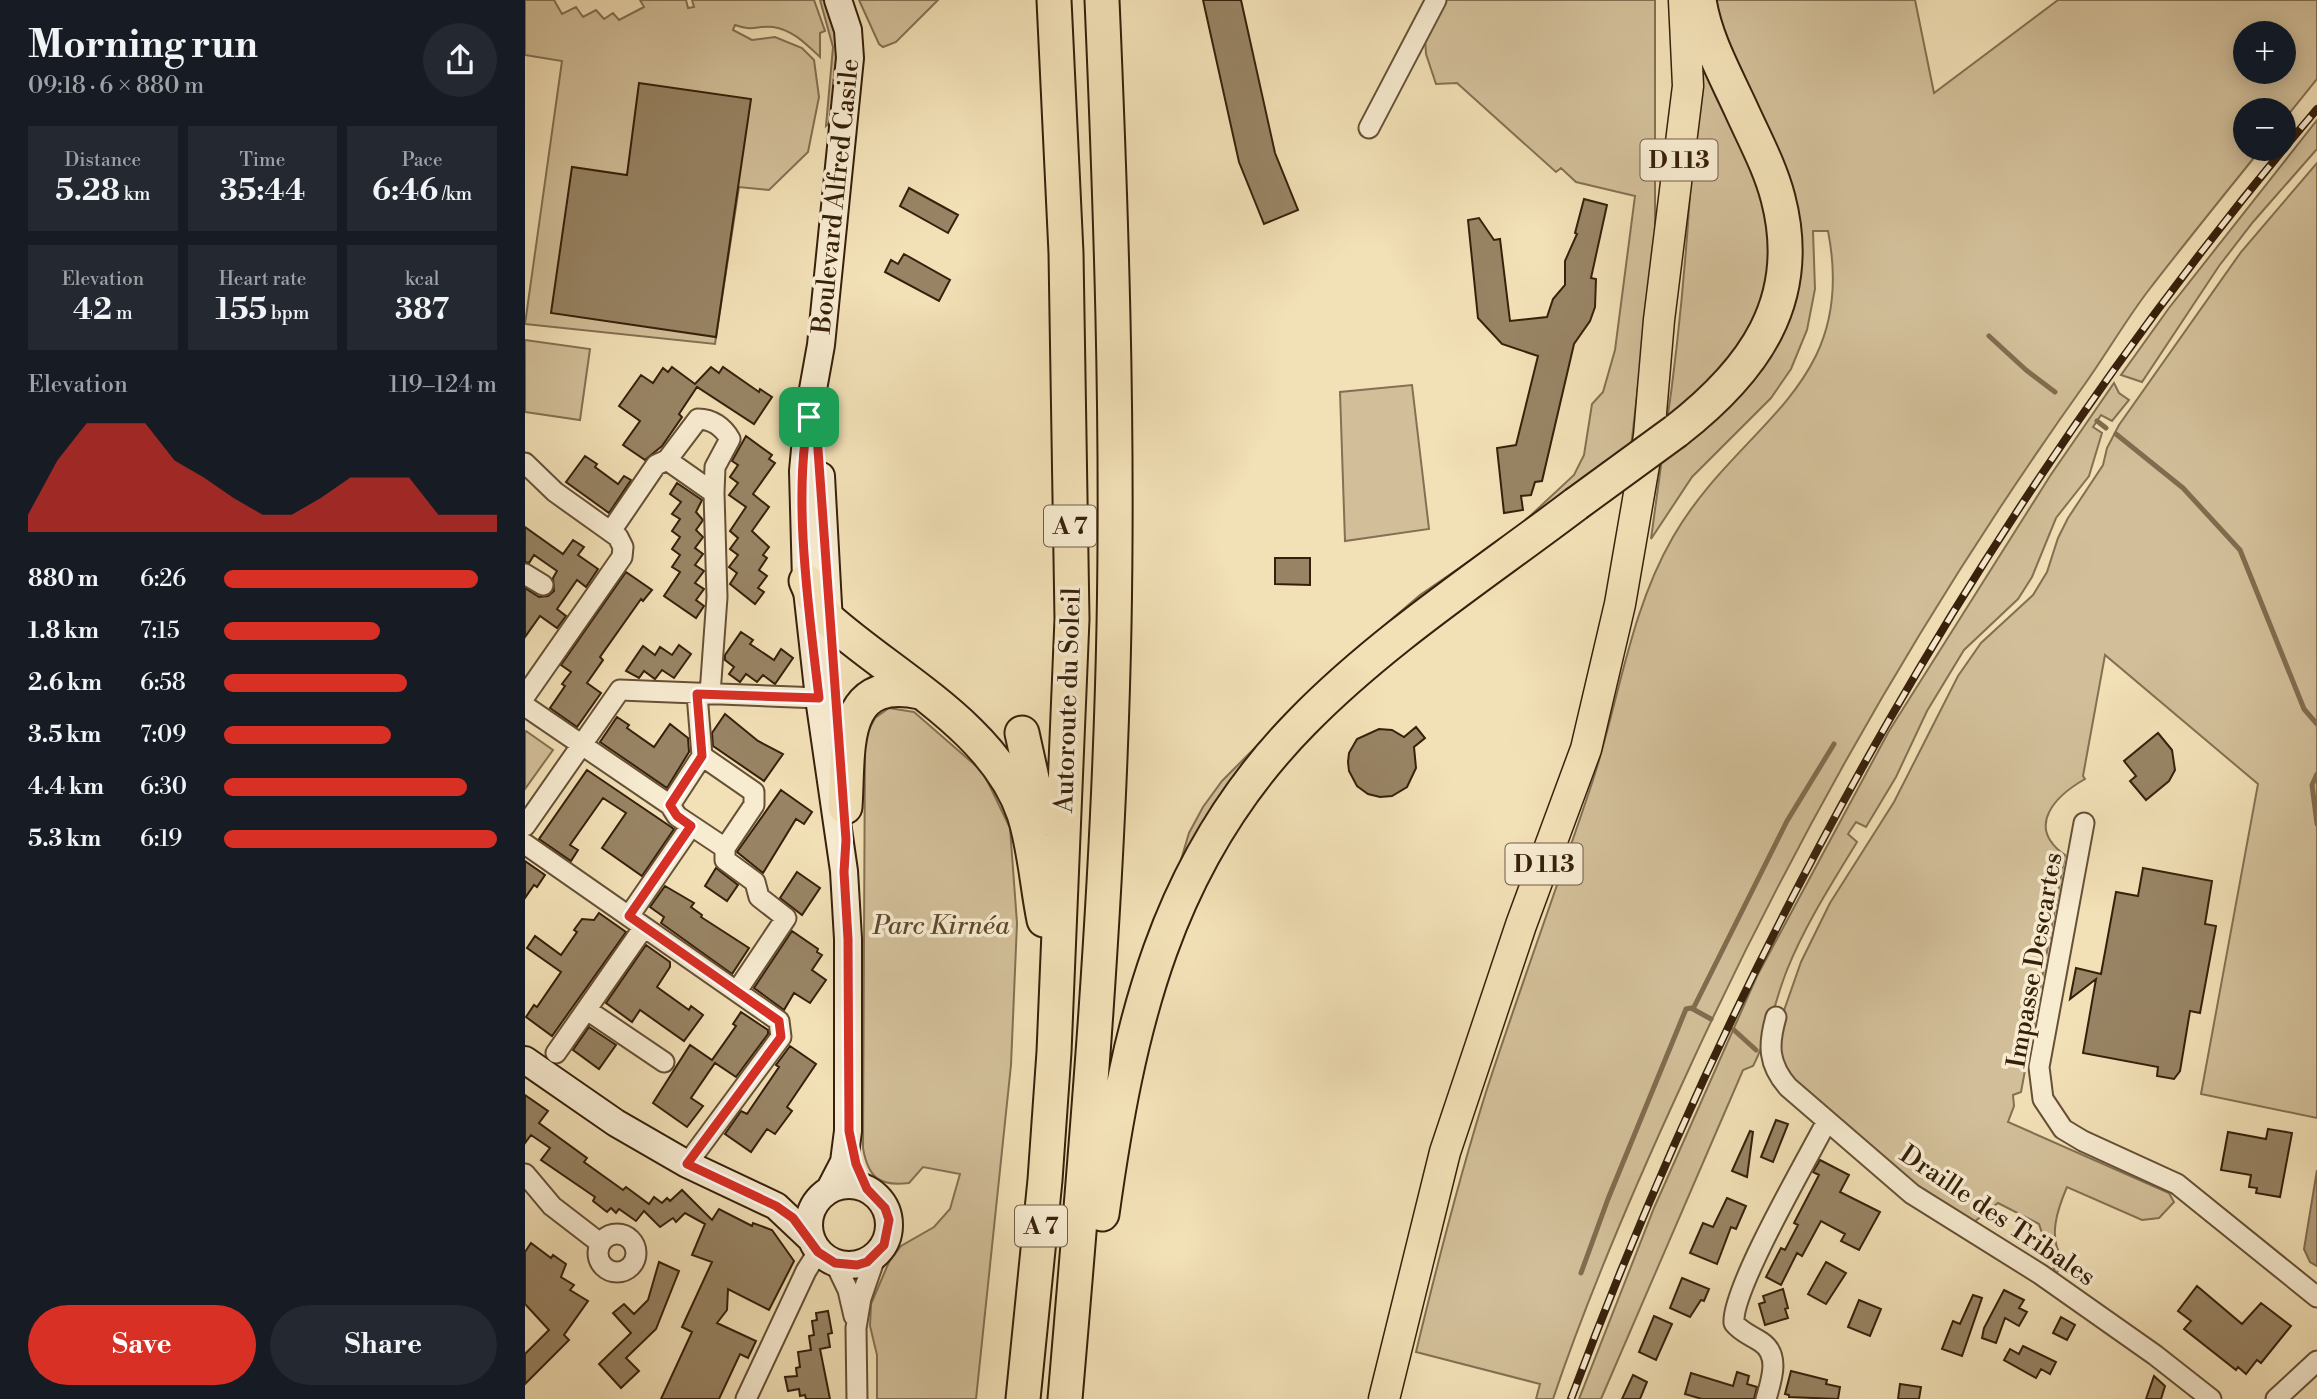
<!DOCTYPE html>
<meta charset="utf-8">
<style>
:root{--surface:#171b24;--page:#242831;--text:#f1f3f6;--muted:#9ea1a6;--accent:#d93025}
body{margin:0;font-family:"Libre Bodoni",serif;background:var(--page);color:var(--text);height:100vh;display:flex;flex-direction:column;font-size:26px;white-space:nowrap}
*{box-sizing:border-box;margin:0}
p{font-size:23px;color:var(--muted)}
.icon{flex:none;width:38px;height:38px;fill:none;stroke:currentColor;stroke-width:2;stroke-linecap:round;stroke-linejoin:round}
.map{position:relative;flex:1;overflow:hidden}
.side{display:flex;flex-direction:column;background:var(--surface);width:525px}
.side>*{flex:none}
.fabs{position:absolute;left:1708px;top:21px;display:grid;gap:14px}
.fabs a{display:grid;place-items:center;width:63px;height:63px;border-radius:50%;background:var(--surface);box-shadow:0 4px 18px #0003;font-size:35px}
.pin{position:absolute;display:grid;place-items:center;width:60px;height:60px;color:#fff;margin:-30px;border-radius:14px;box-shadow:0 4px 10px #0006}
.round{display:grid;place-items:center;flex:none;width:74px;height:74px;border-radius:37px;background:var(--page)}
.overview{display:flex;align-items:center;justify-content:space-between;height:119px;padding:0 28px}
h1{font-size:38px;font-weight:700;line-height:52px}
.metrics{display:grid;grid-template-columns:repeat(3,1fr);gap:10px;height:119px;padding:7px 28px}
.metrics div{display:grid;align-content:center;border-radius:0px;background:var(--page);text-align:center}
.metrics b{font-size:30px;font-weight:700}
.metrics small{font-size:19px;font-weight:400}
.metrics p{font-size:19px}
.chart{height:196px;padding:14px 28px}
.chart p{display:flex;justify-content:space-between}
.chart svg{width:100%;height:126px;margin-top:7px;fill:var(--accent);opacity:.7}
.button{display:flex;gap:14px;margin-top:auto;padding:14px 28px}
.button a{flex:1;height:80px;border-radius:42px;background:var(--accent);color:#fff;font-size:28px;font-weight:700;line-height:80px;text-align:center}
.button a+a{background:var(--page);color:var(--text)}
ul{padding:0 28px;list-style:none;font-size:23px}
li{display:grid;grid-template-columns:112px 84px 1fr;align-items:center;height:52px}
li i{height:18px;border-radius:9px;background:var(--accent)}
main{display:flex;flex:1;min-height:0}
.map>svg:first-child{display:block}
</style>
<main>
<section class="side">
<div class="overview"><div><h1>Morning run</h1><p>09:18 · 6 × 880 m</p></div><a class="round"><svg class="icon" aria-label="share" viewBox="0 0 24 24"><path d="M12 15V3M7 8l5-5 5 5M5 13v7h14v-7"/></svg></a></div>
<div class="metrics">
<div><p>Distance</p><b>5.28<small> km</small></b></div>
<div><p>Time</p><b>35:44</b></div>
<div><p>Pace</p><b>6:46<small> /km</small></b></div>
</div>
<div class="metrics">
<div><p>Elevation</p><b>42<small> m</small></b></div>
<div><p>Heart rate</p><b>155<small> bpm</small></b></div>
<div><p>kcal</p><b>387</b></div>
</div>
<div class="chart"><p><span>Elevation</span>119–124 m</p>
<svg viewBox="0 0 160 44" preserveAspectRatio="none"><path d="M0 44V38L10 19L20 6L30 6L40 6L50 19L60 25L70 32L80 38L90 38L100 32L110 25L120 25L130 25L140 38L150 38L160 38V44z"/></svg>
</div>
<ul>
<li><b>880 m</b>6:26<i style="width:93%"></i></li>
<li><b>1.8 km</b>7:15<i style="width:57%"></i></li>
<li><b>2.6 km</b>6:58<i style="width:67%"></i></li>
<li><b>3.5 km</b>7:09<i style="width:61%"></i></li>
<li><b>4.4 km</b>6:30<i style="width:89%"></i></li>
<li><b>5.3 km</b>6:19<i style="width:100%"></i></li>
</ul>
<div class="button"><a>Save</a><a>Share</a></div>
</section>
<div class="map">
<svg width="1792" height="1399" viewBox="0 0 1792 1399">
<rect width="100%" height="100%" fill="#f2e0b6"/>
<filter id="stains"><feTurbulence type="fractalNoise" baseFrequency=".00286" numOctaves="4"/><feColorMatrix values="0 0 0 0 .2 0 0 0 0 .09 0 0 0 0 .02 0 0 0 .5 -.17"/></filter>
<radialGradient id="worn" r=".72"><stop offset=".6" stop-color="#630" stop-opacity="0"/><stop offset="1" stop-color="#630" stop-opacity=".3"/></radialGradient>
<!-- green -->
<path fill="#d2bf99" stroke="#847052" stroke-width="2" fill-rule="evenodd" d="M0 0H29L37 14 51 7 58 17 71 10 79 19 88 13 94 20 119 7 115 0H161L163 8 169 7 167 0H289L300 31 295 33V57C281 44 268 30 248 27 232 25 229 32 210 25L208 30 227 40 250 37 277 48 289 60 294 97 283 152 244 190 214 187 190 344 0 324 37 61 0 55Z
M295 0H301L313 41 308 120 301 126 308 47Z
M334 0H413L371 42 358 47 354 44Z
M920 0H1130V237L1105 456 836 662 642 907 664 833 678 807 697 781 805 672 895 595 991 529 1049 475 1059 455 1067 404 1078 392 1090 350 1110 196 1051 182 1036 168 1031 172 932 83 911 84 901 54 900 38Z
M1185 0H1390L1409 93 1533 0H1792V79L1759 120V110H1720V149H1736C1698 196 1660 243 1623 291 1601 320 1583 351 1562 381 1404 602 1270 836 1157 1084 1110 1186 1064 1292 1028 1399H1011L1015 1384 891 1352C912 1265 934 1178 961 1092 995 988 1033 885 1068 780 1094 700 1105 611 1148 537 1214 422 1334 389 1303 231H1288L1290 289 1282 330 1266 369 1246 398 1167 477 1126 539 1137 458 1265 306 1201 51ZM1720 33H1759V72H1720Z
M1179 44 1255 241 1234 331 1141 429C1160 300 1168 176 1172 45Z
M1792 120V149L1728 222 1694 266 1617 382 1596 375 1644 308Z
M1792 163V1118L1676 1094 1733 784 1580 655 1558 776 1560 779C1532 795 1499 826 1540 855L1496 1092 1488 1095 1489 1106 1483 1122 1644 1193 1649 1202 1634 1218 1617 1220 1542 1187C1533 1208 1522 1238 1538 1259L1531 1275 1514 1224 1473 1203 1449 1222 1404 1197 1262 1079 1249 1039 1276 962 1305 903 1369 802 1433 676 1456 643 1508 595 1522 572 1533 538 1543 518 1578 465 1582 448 1594 425 1716 252Z
M0 340 65 349 55 420 0 412Z
M1589 383 1594 393 1604 400 1587 421 1576 415 1568 427 1577 433 1564 476 1531 518 1507 577 1493 599 1439 650 1402 711 1371 777 1341 827 1331 822 1323 834 1332 842C1307 883 1280 925 1262 970 1249 1002 1244 1036 1228 1066L1218 1070 1076 1399H1054L1129 1208 1232 976 1364 731 1525 476Z
M887 385 904 529 820 541 815 392Z
M364 708 389 712 458 772 485 828 492 923 486 1065 451 1399H352V1355L345 1326 346 1304 364 1262 376 1246 409 1227 425 1209 435 1174 398 1167 384 1183C354 1187 343 1177 338 1148L340 737 350 718Z
M1 731 28 750 0 789V732Z"/>
<!-- water -->
<path fill="#b29f7c" stroke="#816c4f" stroke-width="2" d="M1792 1170V1266L1785 1262 1779 1249Z"/>
<g fill="none" stroke-linecap="round" stroke-linejoin="round">
<!-- stream -->
<path stroke="#816c4f" stroke-width="5" d="M1464 336 1501 370 1530 392
M1572 421 1581 428
M1591 434 1658 488 1715 550 1779 709 1792 724
M1792 774 1787 785 1792 824
M1168 1009 1262 821 1309 744
M1209 1030 1231 1050
M1056 1273 1083 1199 1161 1009 1166 1008 1186 1019"/>
</g>
<!-- building -->
<path fill="#988464" stroke="#37200b" stroke-width="2" d="M678 0H716L750 153 773 210 739 224 714 162Z
M114 83 226 99 191 337 26 313 47 167 102 175Z
M384 188 433 215 423 233 375 206Z
M1059 199 1082 205 1066 278 1071 279 1070 307 1065 321 1049 344 1017 481 1010 482 1006 495 996 496 998 510 979 513 972 448 991 445 1013 356 977 344 953 318 943 220 954 218 969 240 975 239 985 321 1022 317 1028 299 1040 285V261L1052 234 1050 233Z
M379 254 425 280 414 301 360 272 366 260 373 264Z
M147 367 170 384 186 367 194 373 198 367 234 392 235 389 247 397 229 424 172 387 154 414 157 417 137 446 120 460 98 445 115 421 94 406 116 375 128 383 138 368 143 372Z
M221 436 247 455 244 459 250 463 228 494 244 507 227 531 244 547 238 555 242 558 234 570 242 576 233 588 239 592 230 604 205 584 212 573 204 567 213 555 205 549 213 538 205 531 221 507 204 495 213 483 205 477 213 465 207 461Z
M60 456 72 464 70 467 93 484 99 476 106 480 84 513 41 482Z
M152 483 177 500 171 512 178 520 171 530 178 537 170 548 178 554 170 565 179 571 170 583 179 589 171 600 179 606 171 618 139 596 155 572 147 567 155 555 147 549 155 537 147 531 155 519 147 514 156 502 145 494Z
M0 527 38 554 48 540 59 547 53 555 73 569 61 587 52 580 32 609 41 616 32 628 15 616 0 637V588L14 597 23 596 29 591 28 578 32 571 9 555 4 563 0 562Z
M750 558H785V585L750 584Z
M101 572 127 590 118 601 116 599 75 657 78 660 62 683 76 693 52 727 25 708 40 686 37 684 46 672 36 665Z
M216 632 228 640 225 644 249 660 256 649 268 658 250 684 238 675 232 682 221 674 215 682 204 674 209 667 200 660V655Z
M154 645 166 654 149 678 137 670 130 679 119 671 114 678 101 671 118 646 130 655 135 647 147 655Z
M200 714 233 741 258 754 239 781 188 746 187 733Z
M92 717 104 725 102 728 129 747 145 724 163 738 164 752 142 788 75 742Z
M891 727 900 738 889 747 891 768 882 787 867 796 855 797 843 794 832 786 824 771 823 762 824 753 832 739 854 729 867 730 879 737Z
M1633 733 1647 750 1650 770 1644 781 1621 800 1605 781 1611 776 1599 761Z
M62 770 149 829 117 876 77 848 101 813 78 798 45 845 53 850 46 861 14 839Z
M256 790 287 812 279 824 271 819 238 873 212 852Z
M0 861 20 875 12 887 9 885 0 898Z
M191 868 213 885 202 901 180 886Z
M1618 868 1687 881 1680 924 1691 926 1675 1013 1665 1011 1655 1071 1649 1079 1632 1076 1633 1067 1558 1053 1571 979 1545 999 1551 968 1576 974 1591 892 1613 896Z
M272 872 295 888 277 915 255 898Z
M140 886 169 903 166 907 177 915 176 917 224 948 207 974 136 923 139 917 125 907Z
M74 913 101 932 27 1036 1 1017 9 1005 12 1007 36 972 2 948 10 936 36 955 52 932 49 930 57 919 69 920Z
M267 931 293 949 292 952 297 955 287 970 301 980 285 1003 269 993 259 1010 229 988Z
M121 945 145 962V967L132 987 164 1010 166 1006 178 1015 159 1041 115 1010 107 1022 81 1003Z
M216 1012 243 1030V1034L211 1077 190 1063 166 1098 178 1106 162 1127 128 1103 165 1045 187 1060 211 1026 208 1024Z
M64 1027 91 1045 74 1069 48 1050Z
M265 1046 291 1064 262 1107 267 1111 250 1134 242 1129 226 1152 200 1134 216 1111 222 1114 254 1067 251 1065Z
M0 1095 23 1111 14 1123 62 1158 59 1162 98 1190 101 1187 124 1204 129 1197 137 1203 142 1198 145 1201 157 1190 187 1220 194 1209 227 1226 228 1223 247 1230 269 1261 244 1310 203 1289 202 1310 192 1323 231 1341 223 1358 215 1354 194 1399H136L167 1332 157 1327 187 1262 167 1255 180 1224 160 1213 151 1222 148 1218 135 1227 119 1211 111 1221 94 1209 91 1213 86 1208 82 1212 68 1201 70 1197 16 1160 25 1148 6 1135 0 1143Z
M1251 1120 1263 1124 1248 1162 1236 1157Z
M1743 1129 1767 1133 1755 1197 1731 1193 1732 1188 1724 1187 1726 1175 1696 1170 1703 1132 1741 1139Z
M1225 1131 1228 1132 1222 1177 1207 1171Z
M1295 1160 1324 1175 1315 1192 1355 1212 1334 1250 1316 1241 1320 1234 1296 1221 1277 1256 1272 1253 1256 1285 1241 1277 1256 1248 1260 1250 1273 1225 1269 1223 1294 1175 1288 1172Z
M1202 1198 1221 1206 1211 1229 1206 1227 1192 1264 1165 1253 1178 1223 1188 1227Z
M6 1243 26 1258 28 1255 41 1264 36 1277 49 1285 45 1290 63 1301 39 1335 44 1340 0 1384V1354L24 1330 0 1304V1252Z
M134 1262 154 1271 131 1329 101 1358 114 1371 96 1388 74 1364 106 1333 88 1313 99 1304 109 1314 123 1300Z
M1301 1262 1321 1273 1301 1304 1283 1294Z
M1157 1278 1184 1289 1179 1301 1176 1300 1165 1317 1145 1308Z
M1672 1286 1717 1324 1736 1303 1766 1326 1736 1363 1732 1360 1721 1374 1713 1367 1711 1370 1659 1329 1666 1321 1653 1311Z
M1258 1289 1263 1308 1260 1309 1263 1318 1240 1325 1234 1304 1240 1302 1238 1296Z
M1479 1290 1499 1300 1494 1308 1502 1312 1494 1326 1480 1318 1471 1343 1457 1338 1459 1328Z
M1448 1295 1457 1298 1437 1356 1417 1349 1428 1321 1435 1324Z
M1334 1300 1356 1309 1345 1336 1323 1327Z
M303 1311 307 1333 303 1334 305 1347 295 1349 305 1399H281L280 1395 275 1396 274 1389 263 1391 260 1377 272 1376 271 1368 275 1367 273 1352 286 1350 284 1336 289 1335 287 1321 292 1320 291 1313Z
M1129 1316 1147 1324 1131 1360 1114 1352Z
M1536 1317 1550 1325 1542 1340 1528 1333Z
M1498 1346 1531 1362 1525 1374 1516 1369 1511 1378 1479 1360 1485 1349 1494 1354Z
M1266 1371 1302 1380 1301 1384 1315 1387 1313 1399 1264 1397V1395L1260 1394Z
M1212 1372 1224 1376 1222 1384 1232 1387 1229 1399H1177L1160 1394 1166 1373 1208 1386Z
M1108 1375 1122 1382 1115 1399H1097Z
M1629 1376 1640 1386 1636 1399H1621Z
M1375 1384 1396 1387 1394 1399H1373Z"/>
<g fill="none" stroke-linecap="round" stroke-linejoin="round">
<defs>
<path id="street" d="M844 128 911 0
M173 419C187 419 198 427 205 439L190 467 189 493 142 460Z
M0 463 30 492 93 537 98 547 97 557 0 696
M86 531 131 465 142 460
M0 574 18 585
M172 694 177 756
M185 694 192 597 189 493
M0 706 145 805 152 816 200 848 229 805V792L177 756 145 805
M1559 823 1514 1067 1518 1099 1538 1129 1558 1141 1652 1184 1792 1297
M0 826 95 690 294 698
M0 844 254 1021 256 1037 162 1164
M200 848V860L230 882 234 897 261 918 212 991
M104 916 166 826
M62 1010 139 1062
M1251 1017C1243 1045 1243 1064 1263 1087L1387 1194 1515 1274 1630 1355 1686 1399
M31 1053 119 927
M0 1174 27 1206 75 1243
M73 1253a19 19 0 1 1 38 0a19 19 0 1 1-38 0Z
M310 1263 323 1290 329 1316
M221 1399 281 1271 293 1252
M332 1399 331 1328 336 1298 351 1255
M1241 1399C1246 1381 1256 1355 1236 1342 1226 1335 1217 1333 1209 1323 1206 1290 1283 1158 1302 1121
M1751 1399 1792 1361"/>
<path id="secondary" d="M296 476 304 623
M0 1060 91 1123 162 1164 251 1206 286 1239
M284 1225a40 40 0 1 1 80 0a40 40 0 1 1-80 0Z
M305 1189 319 1162 323 1131V939L319 871 294 698 281 581 278 471 283 417 296 345 325 58 323 30 313 0"/>
<path id="primary" d="M859 1399 920 1152 996 925 1061 749 1095 604 1124 436 1134 320 1163 86 1159 0"/>
<path id="highway" d="M1151 431C1228 371 1280 301 1253 198 1245 167 1229 138 1216 109 1200 74 1180 39 1174 0
M281 581 288 597 303 619C368 677 470 728 499 814 510 848 512 886 519 920
M497 733 516 819
M320 807C324 751 313 675 395 692
M577 1214C603 1027 640 861 777 722 857 640 960 573 1051 504
M498 1399 520 1180 529 1052 547 619 541 253 529 0
M540 1399C562 1142 584 884 589 626 593 417 586 209 577 0"/>
</defs>
<!-- street casing -->
<use href="#street" stroke="#665036" stroke-width="23"/>
<!-- secondary casing -->
<use href="#secondary" stroke="#37200b" stroke-width="30"/>
<!-- primary casing -->
<use href="#primary" stroke="#37200b" stroke-width="33"/>
<!-- highway casing -->
<use href="#highway" stroke="#37200b" stroke-width="37"/>
<!-- street -->
<use href="#street" stroke="#f7ebd0" stroke-width="19"/>
<!-- secondary -->
<use href="#secondary" stroke="#f7ebd0" stroke-width="26"/>
<!-- primary -->
<use href="#primary" stroke="#f2e0b6" stroke-width="30"/>
<!-- highway -->
<use href="#highway" stroke="#f2e0b6" stroke-width="33"/>
<defs>
<path id="rail" d="M1046 1399C1220 932 1469 490 1792 109"/>
</defs>
<!-- rail casing -->
<use href="#rail" stroke="#37200b" stroke-width="8"/>
<!-- rail -->
<use href="#rail" stroke="#f7ebd0" stroke-width="5" stroke-dasharray="16" stroke-linecap="butt"/>
<defs>
<path id="highway-bridge" d="M1051 504 1151 431"/>
</defs>
<!-- highway-bridge casing -->
<use href="#highway-bridge" stroke="#37200b" stroke-width="37" stroke-linecap="butt"/>
<!-- highway-bridge -->
<use href="#highway-bridge" stroke="#f2e0b6" stroke-width="33"/>
</g>
<g fill="none" stroke-linecap="round" stroke-linejoin="round">
<defs>
<path id="route" d="M289 394 321 840 319 872 323 939 324 1131 331 1164 342 1189 360 1208 364 1220 359 1245 342 1262 332 1265 310 1263 293 1252 268 1218 251 1206 162 1164 256 1037 254 1021 104 916 166 826 152 816 145 805 177 756 172 694 294 698C284 609 264 480 289 394Z"/>
</defs>
<!-- route casing -->
<use href="#route" stroke="#fff" stroke-width="14"/>
<!-- route -->
<use href="#route" stroke="#d93025" stroke-width="9"/>
</g>
<g text-anchor="middle" stroke-width="7" stroke-linejoin="round" paint-order="stroke">
<!-- shield labels -->
<g fill="#f7ebd0" stroke="#715d46" stroke-width="2">
<rect x="1115.5" y="139.5" width="77" height="41" rx="5"/>
<rect x="519" y="505.5" width="52" height="41" rx="5"/>
<rect x="980.5" y="843.5" width="77" height="41" rx="5"/>
<rect x="490" y="1205.5" width="52" height="41" rx="5"/>
</g>
<g font-size="24" font-weight="bold" fill="#37200b">
<text x="1154" y="168">D 113</text>
<text x="545" y="534">A 7</text>
<text x="1019" y="872">D 113</text>
<text x="516" y="1234">A 7</text>
</g>
<!-- street labels -->
<g font-size="26" fill="#37200b" stroke="#f7ebd0">
<text transform="translate(310 196) rotate(-84)" y="9">Boulevard Alfred Casile</text>
<text transform="translate(542 700) rotate(-88)" y="9">Autoroute du Soleil</text>
<text transform="translate(1509 960) rotate(-80)" y="9">Impasse Descartes</text>
<text transform="translate(1473 1215) rotate(34)" y="9">Draille des Tribales</text>
</g>
<!-- park labels -->
<g font-size="26" font-style="italic" fill="#5e482e" stroke="#f7ebd0">
<text x="416" y="934">Parc Kirnéa</text>
</g>
</g>
<rect width="100%" height="100%" filter="url(#stains)"/>
<rect width="100%" height="100%" fill="url(#worn)"/>
</svg>
<div class="fabs">
<a>+</a>
<a>−</a>
</div>
<div class="pin" style="left:284px;top:417px;background:#1e9e55"><svg class="icon" aria-label="arrive" viewBox="0 0 24 24"><path d="M6 21V4h12l-3 4 3 4H6"/></svg></div>
</div>
</main>
